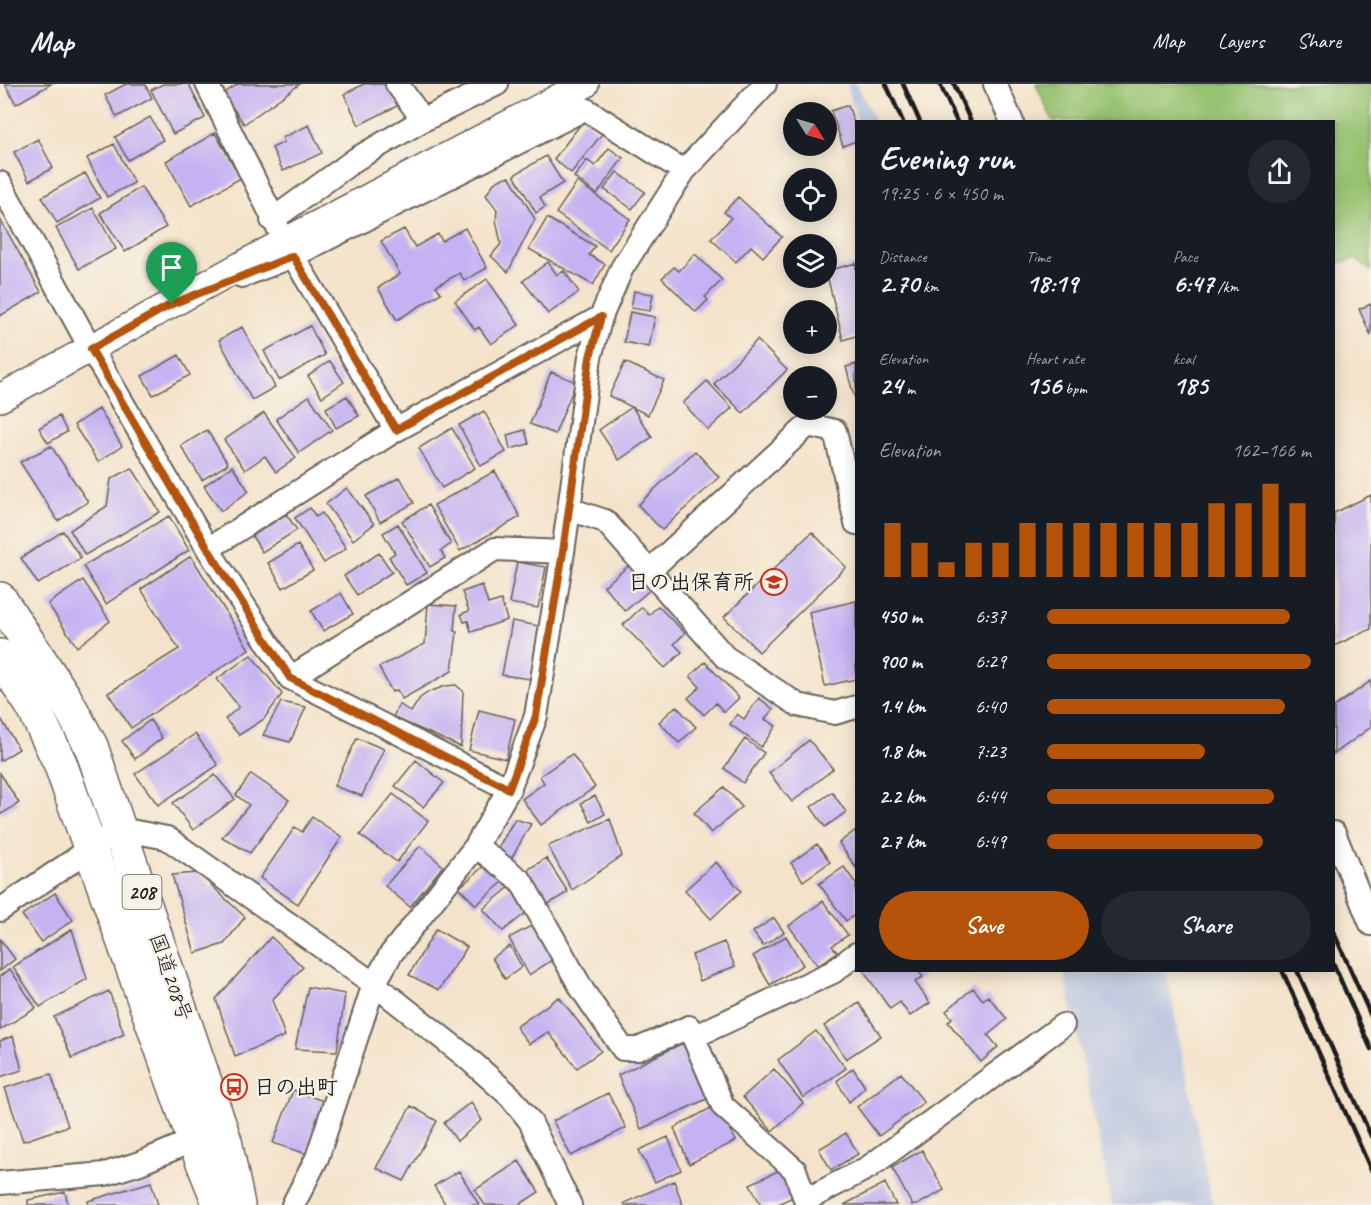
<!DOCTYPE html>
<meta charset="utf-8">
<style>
:root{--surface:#171b24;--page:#242831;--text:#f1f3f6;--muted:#9ea1a6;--line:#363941;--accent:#b45309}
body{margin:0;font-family:Caveat,"Klee One",sans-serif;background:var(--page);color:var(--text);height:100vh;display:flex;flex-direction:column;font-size:22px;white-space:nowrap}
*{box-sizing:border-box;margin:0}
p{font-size:20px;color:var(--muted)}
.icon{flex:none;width:33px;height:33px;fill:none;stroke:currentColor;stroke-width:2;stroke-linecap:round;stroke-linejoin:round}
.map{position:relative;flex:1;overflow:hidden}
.panel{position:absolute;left:855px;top:36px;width:480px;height:852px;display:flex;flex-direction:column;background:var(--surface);border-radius:0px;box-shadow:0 3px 15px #0003}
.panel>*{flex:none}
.needle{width:39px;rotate:127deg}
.fabs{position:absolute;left:783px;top:18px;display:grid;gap:12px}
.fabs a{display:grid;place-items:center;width:54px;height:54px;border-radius:50%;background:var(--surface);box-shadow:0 3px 15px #0003;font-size:30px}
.pin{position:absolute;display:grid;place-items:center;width:51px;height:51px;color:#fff;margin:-62px -26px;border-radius:50% 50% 50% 0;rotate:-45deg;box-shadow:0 0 6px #0007}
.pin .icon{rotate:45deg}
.round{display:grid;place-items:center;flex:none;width:63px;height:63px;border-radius:32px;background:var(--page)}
.headline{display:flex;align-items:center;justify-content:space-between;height:102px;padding:0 24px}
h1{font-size:33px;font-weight:700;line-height:45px}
.figures{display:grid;grid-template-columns:repeat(3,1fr);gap:9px;height:102px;padding:6px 24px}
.figures div{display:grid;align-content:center}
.figures b{font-size:26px;font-weight:700}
.figures small{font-size:16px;font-weight:400}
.figures p{font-size:16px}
.chart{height:168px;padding:12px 24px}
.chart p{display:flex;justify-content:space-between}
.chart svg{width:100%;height:108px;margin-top:6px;stroke:var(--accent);stroke-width:6}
.primary-button{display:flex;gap:12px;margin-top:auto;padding:12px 24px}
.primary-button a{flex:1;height:69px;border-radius:36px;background:var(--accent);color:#fff;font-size:24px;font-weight:700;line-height:69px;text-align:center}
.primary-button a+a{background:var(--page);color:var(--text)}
ul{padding:0 24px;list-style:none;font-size:20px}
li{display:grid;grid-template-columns:96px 72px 1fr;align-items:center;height:45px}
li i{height:15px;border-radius:8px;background:var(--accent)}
header{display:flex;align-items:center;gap:36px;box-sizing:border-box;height:84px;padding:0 30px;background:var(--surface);border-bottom:2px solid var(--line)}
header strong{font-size:28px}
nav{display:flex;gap:33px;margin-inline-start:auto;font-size:21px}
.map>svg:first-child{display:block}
</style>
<header>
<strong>Map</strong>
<nav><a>Map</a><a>Layers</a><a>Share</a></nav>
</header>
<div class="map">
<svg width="1371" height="1121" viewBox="0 0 1371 1121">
<rect width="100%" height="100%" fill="#f7f3e8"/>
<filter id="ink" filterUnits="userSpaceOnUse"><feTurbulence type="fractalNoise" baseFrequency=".0167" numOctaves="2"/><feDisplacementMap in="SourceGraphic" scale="12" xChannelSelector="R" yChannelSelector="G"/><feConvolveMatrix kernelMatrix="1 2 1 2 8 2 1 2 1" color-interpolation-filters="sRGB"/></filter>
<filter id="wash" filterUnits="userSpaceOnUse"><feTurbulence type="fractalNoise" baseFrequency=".008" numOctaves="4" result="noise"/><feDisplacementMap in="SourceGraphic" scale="24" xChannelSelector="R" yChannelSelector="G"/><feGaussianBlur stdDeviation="1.35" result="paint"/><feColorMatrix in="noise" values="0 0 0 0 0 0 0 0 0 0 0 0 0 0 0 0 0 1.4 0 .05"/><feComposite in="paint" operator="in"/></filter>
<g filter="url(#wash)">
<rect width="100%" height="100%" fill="#f4e3ca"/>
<!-- industrial -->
<path fill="#b9c4de" d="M847 0H857L875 37H857Z
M1064 887H1166L1213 1121H1112Z"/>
<!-- green -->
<path fill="#97c371" stroke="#5a7046" stroke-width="1.5" d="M1036 0H1371V187L1356 175 1334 179V38L1053 37Z"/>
<g id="blocks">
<!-- building -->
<path fill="#c4b2f2" d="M5 0H51L16 20Z
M126 0H145L152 14 117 33 105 11Z
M163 0H189L205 34 173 50 151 6Z
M238 0H300L244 40 223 10Z
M364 0H388L399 21 359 41 344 10Z
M848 21 856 45V57L843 62 831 27Z
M150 33 163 56 128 76 115 53Z
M584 36 602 50 571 89 554 75Z
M309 41 322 69 283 87 272 64 284 58 282 54Z
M215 49 241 94 191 122 166 77Z
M38 55 53 84 29 97 14 68Z
M114 60 134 99 107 113 87 74Z
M609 64 623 74 597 110 574 93 587 76 595 82Z
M546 72 563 99 540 113 545 123 536 129 514 91Z
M617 88 645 108 632 125 604 105Z
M85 89 100 114 57 139 42 113Z
M505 93H510L535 135 508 188 491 172 501 160 496 136 497 126 486 111 494 99Z
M577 98 630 135 609 166 556 129Z
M141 103 166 143 125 168 100 129Z
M738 113 782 153 763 173 751 162 736 178 711 155 731 134 724 128Z
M93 124 116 165 79 185 56 144Z
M547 134 595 162 589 171 605 180 593 201 529 165Z
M0 135 41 208 0 232Z
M465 144 487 184 464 197 460 189 436 202 441 209 397 236 378 204 400 190 381 157 404 145 415 163 438 150 442 157Z
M695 170 722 196 705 213 708 216 696 228 662 194 674 183 679 187Z
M548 178 557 191 564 187 579 208 548 230 523 197Z
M856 179V252L843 256 826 187Z
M487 195 519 241 491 260 479 243 475 246 455 217Z
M634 207 653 210 650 227 631 224Z
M1371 220V252L1359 225Z
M630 228 655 233 649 263 624 258Z
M310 242 325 271 279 296 264 267Z
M242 243 275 303 252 316 219 256Z
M757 256 787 286 743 329 714 300Z
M179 271 190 291 153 311 142 292Z
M330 277 344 298 322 313 308 292Z
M625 278 664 296 648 331 609 312Z
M856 280V312H854L846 283Z
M551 288 576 298 555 350 530 340Z
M707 297 732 324 708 346 683 319Z
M309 312 332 346 299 369 276 335Z
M347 312 359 332 336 344 326 324Z
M632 323 652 353 619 376 599 346Z
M99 325 122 362 98 378 74 341Z
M484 327 506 368 481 382 459 341Z
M264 329 296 374 276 388 265 372 245 386 224 356Z
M59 332 67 348 48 359 39 344Z
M452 344 475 384 442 404 419 364Z
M207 346 228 380 202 396 181 362Z
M525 346 529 360 510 365 507 351Z
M51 362 88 418 58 437 20 378Z
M695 367 719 393 662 446 638 421Z
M232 382 249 407 221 427 204 402Z
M132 384 160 428 85 471 70 446 107 422 111 395Z
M495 387 520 433 460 467 434 421Z
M400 393 414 419 380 438 366 412Z
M347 404 374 440 353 456 326 420Z
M1371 411V545L1334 562V429Z
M428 421 451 460 441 467 445 474 430 483 402 437Z
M310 424 316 433 322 429 346 464 324 479 295 434Z
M286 430 297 446 262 468 252 452Z
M169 432 189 466 106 520 83 482Z
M398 440 427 489 406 501 389 473 395 469 383 449Z
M63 447 81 474 38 500 21 474Z
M812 448 846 483 759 568 724 533Z
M298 461 313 486 283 504 268 479Z
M379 469 392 488 357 511 344 492Z
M191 472 249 565 131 644 108 609 179 565 141 505Z
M517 478 546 483 538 524 509 519Z
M631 480 652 504 625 527 604 502Z
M83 496 110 537 77 563 48 520Z
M482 501 488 520 501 516 507 536 471 548 468 537 464 538 461 530 469 527 462 508Z
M341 509 353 530 323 547 311 527Z
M856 517V595L825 602 809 528Z
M428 520 456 522 454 547 457 548 452 587 402 615 397 606 392 608 379 583 425 560Z
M658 522 685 549 674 560 682 568 665 584 623 541 642 523 649 531Z
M512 537 539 542 530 595 502 591Z
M251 571 282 610 264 635 239 651 225 635 239 623 217 595Z
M705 578 739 614 724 628 716 619 704 631 688 614 700 603 690 592Z
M1371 597V643L1334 670V623Z
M456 601 463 607 461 663 393 633 399 620 411 628 420 614 429 608 445 602Z
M759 614 773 625 765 635 776 642 761 663 730 640 737 630 744 635Z
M281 618 306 623 290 658 263 651Z
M676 622 696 643 679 659 659 638Z
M479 626 515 635 506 675 469 666Z
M0 633 19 665 0 677Z
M150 636 162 654 135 675 122 657Z
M195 650 218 681 158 721 135 690Z
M357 654 384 665 362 712 334 702Z
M745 655 764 669 743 699 724 684Z
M809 656 833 685 792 718 769 689Z
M572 670 595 703 541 741 522 715 544 699 540 692Z
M416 676 444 699 423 723 395 702Z
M0 689 19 719 0 731Z
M251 690 289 716 250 769 222 753 249 721 236 711Z
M215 691 235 715 193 746 173 719Z
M724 703 742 723 711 749 694 729Z
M832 708 846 728 825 743 811 723Z
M393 710 428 737 397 778 360 751Z
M595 712 605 730 591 738 581 719Z
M312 733 342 753 298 820 260 794 295 743 302 748Z
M515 735 531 740 511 775 496 767Z
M610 735 622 772 572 806 548 762Z
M856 746V784L839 759Z
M817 760 830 778 803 797 791 779Z
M420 762 443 782 410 823 385 802Z
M546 774 568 808 547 821 526 787Z
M716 778 741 807 711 835 685 806Z
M487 779 503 798 476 821 459 804Z
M844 783 856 800V830L846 837 819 800Z
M198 789 245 833 224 860 195 869 172 791Z
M512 801 532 824 503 847 483 825Z
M55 809 73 836 41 858 22 831Z
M823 817 848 851 832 862 837 868 818 882 789 842Z
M774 834 784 848 763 862 753 848Z
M538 838 557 873 529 891 509 854Z
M72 845 87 895 40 923 13 883Z
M436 845 467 863 439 906 409 891Z
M786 852 803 881 770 901 753 872Z
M271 853 303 883 272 916 285 952 235 972 216 915Z
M0 855 15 875 0 887Z
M724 858 735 882 700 897 692 871Z
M510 862 522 883 505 895 492 874Z
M10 885 36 924 0 946V892Z
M863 886H918L923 893 915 898 930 919 910 932 900 918 890 925Z
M308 903 345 910 337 967 295 965Z
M973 904 983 916 988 912 1007 935 988 951 998 963 981 978 948 938 952 934 946 927Z
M109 907 124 950 72 974 54 933Z
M559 913 601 967 577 984 548 948 529 960 516 943Z
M859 919 881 952 846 975 824 942Z
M816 947 846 984 803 1014 778 976Z
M13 952 22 986 0 993V957Z
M687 957 711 1013 641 1045 618 991Z
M853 984 865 1003 849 1018 837 997Z
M774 985 803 1019 772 1047 743 1013Z
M901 989 924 1018 879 1052 857 1023Z
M51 990 68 1042 23 1057 5 1004Z
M293 1006 326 1018 307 1070 273 1059Z
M608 1009 626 1044 571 1072 553 1037Z
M471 1018 482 1036 457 1057 444 1039Z
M718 1020 736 1057 689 1080 674 1044Z
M411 1022 437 1037 404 1097 376 1084Z
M846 1049 858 1070 831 1086 819 1065Z
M668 1053 681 1086 655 1098 639 1066Z
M922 1066 944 1106 917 1121H912L892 1083Z
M519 1077 539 1108 519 1121H485L475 1106Z
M782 1085 795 1112 776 1121H761L750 1100Z
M459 1087 479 1121H446L434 1102Z
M674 1097 683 1121H625L624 1119Z
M151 1098 158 1121H89L88 1117Z
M885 1099 896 1121H844Z
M65 1108 68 1121H28V1116Z"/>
</g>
</g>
<g filter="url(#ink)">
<use href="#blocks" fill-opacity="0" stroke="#686259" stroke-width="1.5"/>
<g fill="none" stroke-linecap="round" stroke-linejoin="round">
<defs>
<path id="minor" d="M207 0 280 148
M397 0 423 36
M995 0 1012 38
M0 99 91 265 208 465 290 594 509 705
M272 136 356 75 423 36 497 0
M293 172 396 346
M242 192 293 172 585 25 684 87
M569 425 605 437 725 573 798 621 835 629 856 623
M208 465 396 346 601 233
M649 487 808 341 835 347 856 439
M290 594 495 465 563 468
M1334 749 1371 840
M476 762 521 797 583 907 623 965H638L689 943 723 1022 795 1086 807 1121
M0 826 120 745 167 754 374 900 464 971 510 1012 530 1037 570 1121
M693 953 833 888 856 870
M0 1099 105 1090 140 1079 194 1056
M806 1116 869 1083 1063 941
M293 1121 317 1074 374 900 391 870 476 762 509 705 536 632 563 468 590 273 601 233 622 184 684 87 765 0"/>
<path id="tertiary" d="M0 314 286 157 585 0"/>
<path id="trunk" d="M0 515 65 614 91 662 225 1057 238 1121
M0 572 33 623 60 679 194 1056 220 1121"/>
</defs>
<!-- minor casing -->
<use href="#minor" stroke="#686259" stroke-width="26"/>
<!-- tertiary casing -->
<use href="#tertiary" stroke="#686259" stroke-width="30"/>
<!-- trunk casing -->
<use href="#trunk" stroke="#686259" stroke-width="36"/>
<!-- minor -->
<use href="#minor" stroke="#fff" stroke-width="22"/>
<!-- tertiary -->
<use href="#tertiary" stroke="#fff" stroke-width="27"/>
<!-- trunk -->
<use href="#trunk" stroke="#fff" stroke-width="33"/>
<!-- rail -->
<path stroke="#1c1c1c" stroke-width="4.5" d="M886 0 903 38
M903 0 920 38
M940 0 957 38
M954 0 971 38
M1334 849 1371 932
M1334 881 1371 965
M1282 886 1371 1086
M1297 886 1371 1052"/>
</g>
</g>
<g fill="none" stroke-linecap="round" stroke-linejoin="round" filter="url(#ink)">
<defs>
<path id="route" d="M293 172 396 346 601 233 590 273 563 468 536 632 509 705 290 594 208 465 91 265 172 220Z"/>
</defs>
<!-- route casing -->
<use href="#route" stroke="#fff" stroke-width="12"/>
<!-- route -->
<use href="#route" stroke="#b45309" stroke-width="8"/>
</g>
<!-- icons -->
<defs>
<symbol id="school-ring" viewBox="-11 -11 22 22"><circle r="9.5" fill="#f7f3e8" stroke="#c8321e" stroke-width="1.5"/><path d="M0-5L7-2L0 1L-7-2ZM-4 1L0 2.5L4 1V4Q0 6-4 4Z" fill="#c8321e"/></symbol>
<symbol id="bus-ring" viewBox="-11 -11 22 22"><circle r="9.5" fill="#f7f3e8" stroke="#c8321e" stroke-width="1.5"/><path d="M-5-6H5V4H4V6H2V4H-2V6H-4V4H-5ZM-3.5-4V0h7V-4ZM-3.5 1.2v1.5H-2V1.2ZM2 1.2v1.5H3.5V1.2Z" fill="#c8321e"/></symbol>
</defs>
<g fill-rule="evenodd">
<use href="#school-ring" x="759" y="483" width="30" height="30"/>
<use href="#bus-ring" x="219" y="988" width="30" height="30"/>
</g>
<g text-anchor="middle" stroke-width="4.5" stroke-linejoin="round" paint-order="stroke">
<!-- shield labels -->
<rect fill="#f7f3e8" stroke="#5e5c59" stroke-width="1.5" x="122.5" y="791" width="39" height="34" rx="4.5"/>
<g font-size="20" font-weight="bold" fill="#1c1c1c">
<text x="142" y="815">208</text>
</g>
<!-- poi labels -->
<g font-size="21" font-weight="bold" fill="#1c1c1c" stroke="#f7f3e8" text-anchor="end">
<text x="754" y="505">日の出保育所</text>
<text x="254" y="1010" text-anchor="start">日の出町</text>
</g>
<!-- street labels -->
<g font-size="21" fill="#1c1c1c" stroke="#f7f3e8">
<text transform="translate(171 893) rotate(71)" y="7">国道208号</text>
</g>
</g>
</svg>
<div class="fabs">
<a><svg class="needle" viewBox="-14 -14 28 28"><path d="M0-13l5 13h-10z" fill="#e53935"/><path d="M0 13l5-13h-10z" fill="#9ea1a6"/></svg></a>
<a><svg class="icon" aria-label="locate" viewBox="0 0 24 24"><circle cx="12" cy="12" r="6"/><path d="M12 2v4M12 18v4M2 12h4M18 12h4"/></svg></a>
<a><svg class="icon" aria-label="layers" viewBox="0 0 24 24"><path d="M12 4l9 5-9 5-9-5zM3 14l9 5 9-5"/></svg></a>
<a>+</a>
<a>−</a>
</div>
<div class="pin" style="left:172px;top:220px;background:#1e9e55"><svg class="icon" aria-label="arrive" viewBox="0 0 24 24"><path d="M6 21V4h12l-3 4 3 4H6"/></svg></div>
<section class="panel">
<div class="headline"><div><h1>Evening run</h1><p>19:25 · 6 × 450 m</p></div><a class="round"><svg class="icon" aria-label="share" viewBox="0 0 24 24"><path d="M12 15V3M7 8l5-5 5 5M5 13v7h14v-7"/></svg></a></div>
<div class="figures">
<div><p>Distance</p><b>2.70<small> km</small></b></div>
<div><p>Time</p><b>18:19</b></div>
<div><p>Pace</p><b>6:47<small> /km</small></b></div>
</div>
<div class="figures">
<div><p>Elevation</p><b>24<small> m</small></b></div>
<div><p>Heart rate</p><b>156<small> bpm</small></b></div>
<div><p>kcal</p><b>185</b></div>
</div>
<div class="chart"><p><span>Elevation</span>162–166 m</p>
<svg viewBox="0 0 160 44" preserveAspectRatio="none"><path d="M5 44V22M15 44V30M25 44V38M35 44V30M45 44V30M55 44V22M65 44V22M75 44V22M85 44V22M95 44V22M105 44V22M115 44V22M125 44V14M135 44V14M145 44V6M155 44V14"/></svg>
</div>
<ul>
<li><b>450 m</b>6:37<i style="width:92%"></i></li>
<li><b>900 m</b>6:29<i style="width:100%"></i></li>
<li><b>1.4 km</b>6:40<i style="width:90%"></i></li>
<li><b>1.8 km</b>7:23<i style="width:60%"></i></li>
<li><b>2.2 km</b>6:44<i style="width:86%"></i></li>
<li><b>2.7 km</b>6:49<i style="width:82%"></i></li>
</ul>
<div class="primary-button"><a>Save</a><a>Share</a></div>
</section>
</div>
